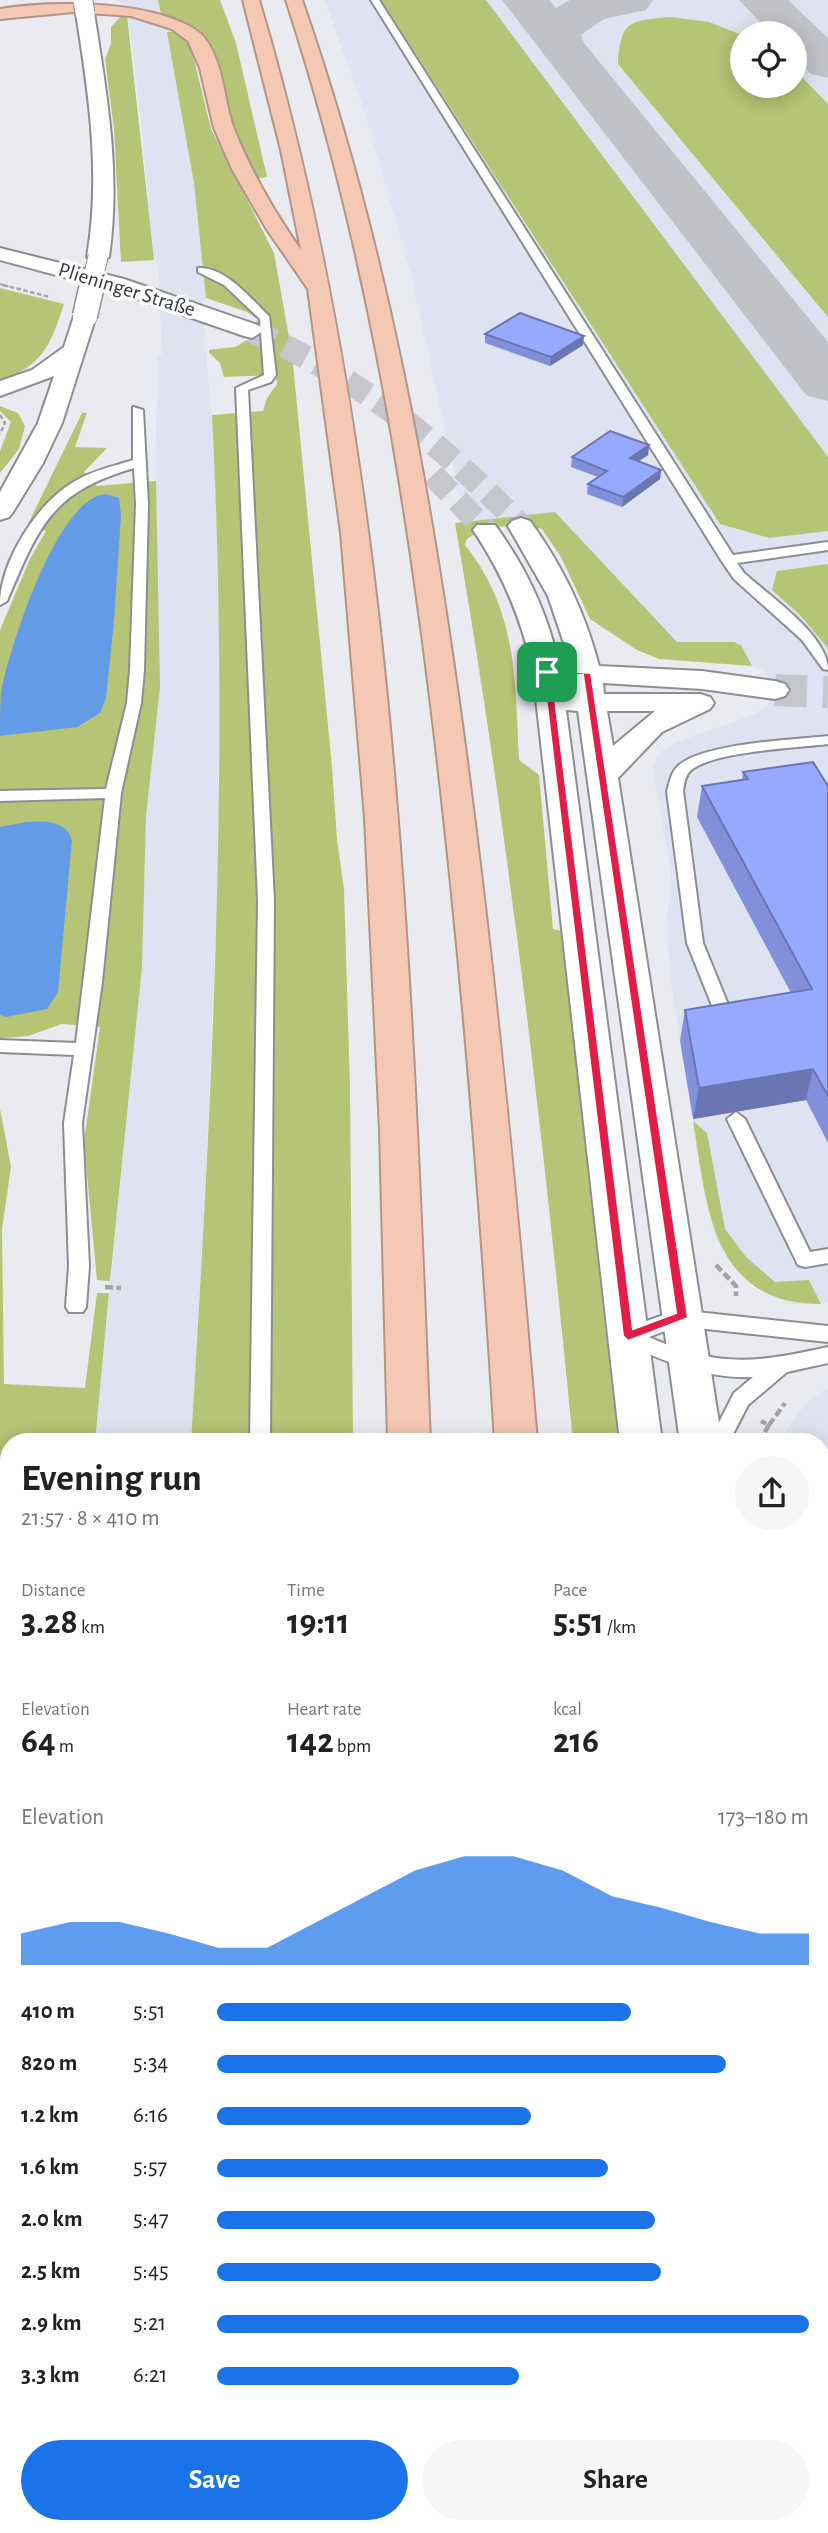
<!DOCTYPE html>
<meta charset="utf-8">
<style>
:root{--surface:#fff;--page:#f6f6f6;--text:#222;--muted:#767676;--accent:#1a73e8}
body{margin:0;font-family:"Alegreya Sans",sans-serif;background:var(--page);color:var(--text);height:100vh;display:flex;flex-direction:column;font-size:26px;white-space:nowrap}
*{box-sizing:border-box;margin:0}
p{font-size:23px;color:var(--muted)}
.icon{flex:none;width:38px;height:38px;fill:none;stroke:currentColor;stroke-width:2;stroke-linecap:round;stroke-linejoin:round}
.map{position:relative;flex:1;overflow:hidden}
.drawer{position:absolute;left:0px;top:1433px;width:830px;height:1101px;display:flex;flex-direction:column;background:var(--surface);border-radius:28px 28px 0 0;box-shadow:0 4px 18px #0003}
.drawer>*{flex:none}
.controls{position:absolute;left:730px;top:21px;display:grid;gap:14px}
.controls a{display:grid;place-items:center;width:77px;height:77px;border-radius:50%;background:var(--surface);box-shadow:0 4px 18px #0003;font-size:35px}
.pin{position:absolute;display:grid;place-items:center;width:60px;height:60px;color:#fff;margin:-30px;border-radius:14px;box-shadow:0 4px 10px #0006}
.round{display:grid;place-items:center;flex:none;width:74px;height:74px;border-radius:37px;background:var(--page)}
.summary{display:flex;align-items:center;justify-content:space-between;height:119px;padding:0 21px}
h1{font-size:38px;font-weight:700;line-height:52px}
.metrics{display:grid;grid-template-columns:repeat(3,1fr);gap:10px;height:119px;padding:7px 21px}
.metrics div{display:grid;align-content:center}
.metrics b{font-size:35px;font-weight:700}
.metrics small{font-size:19px;font-weight:400}
.metrics p{font-size:19px}
.chart{height:196px;padding:14px 21px}
.chart p{display:flex;justify-content:space-between}
.chart svg{width:100%;height:126px;margin-top:7px;fill:var(--accent);opacity:.7}
.button{display:flex;gap:14px;margin-top:auto;padding:14px 21px}
.button a{flex:1;height:80px;border-radius:42px;background:var(--accent);color:#fff;font-size:28px;font-weight:700;line-height:80px;text-align:center}
.button a+a{background:var(--page);color:var(--text)}
ul{padding:0 21px;list-style:none;font-size:23px}
li{display:grid;grid-template-columns:112px 84px 1fr;align-items:center;height:52px}
li i{height:18px;border-radius:9px;background:var(--accent)}
.map>svg:first-child{display:block}
</style>
<div class="map">
<svg width="828" height="2533" viewBox="0 0 828 2533">
<rect width="100%" height="100%" fill="#e9ebf1"/>
<!-- built -->
<path fill="#dfe2f0" fill-rule="evenodd" d="M116 0H158L177 74 194 183 206 298 202 300 215 463 220 675 217 897 203 1244 191 1442H95L142 967 146 816 160 687 155 465 158 355 162 354 158 264 152 253 142 127 127 6Z
M325 0H828V1303L796 1304 778 1299 757 1286 721 1249 713 1231 674 1005 666 933 671 874 653 768 657 758 663 750 680 741 755 714 767 706 775 690 762 670 739 658 701 644 677 642 555 512 465 522 411 275 364 110ZM742 33H794V86H742Z
M828 1389V2248L821 2188V1442H778L806 1403Z
M9 2214V2525H105V2533H0V2279Z"/>
<!-- green -->
<path fill="#b5c475" d="M158 0H220L236 43 267 177 257 179C247 161 234 141 229 121 215 62 228 34 161 13Z
M381 0H486L828 457V531L769 538 720 524Z
M122 15 127 16 154 260 121 262 114 129 105 59 111 44V27Z
M670 17 709 22 742 35V86H794L795 70 828 104V317L618 64C621 21 628 21 670 17Z
M176 31 188 42 193 55 211 129 274 253 292 354 332 767 337 840 344 889 350 1087 353 1442H191C212 1100 230 758 212 415L263 411 267 398 277 384 276 375 224 377 220 363 209 353V350L235 347 261 332 262 322 247 312 206 298 194 183 167 32Z
M0 288 64 304C51 343 43 367 0 380Z
M0 406 18 413 25 426 19 449 0 473V451L11 422 0 411Z
M82 413H87L75 447 107 448 84 472 97 486 156 481 160 687 146 816 142 967 110 1281 97 1280 84 1142 100 1027 62 1024 28 1036 3 1038 0 1042V630L30 559 46 531 28 524Z
M555 512 677 642H734L741 645 752 666 659 659 637 650 590 619 561 557 542 529C517 524 489 524 467 539L465 545C518 611 515 682 519 760L539 775 553 929 561 931 618 1442H573C543 1134 508 828 455 523Z
M828 564V648L799 614 772 590 777 571Z
M0 1109 11 1167 2 1229 4 1384 85 1388 97 1293H109L95 1442H9V1595L0 1596Z
M693 1121 707 1133 725 1229 746 1257 775 1282 809 1280 821 1304C710 1304 707 1205 693 1121Z
M105 2525H337V2533H105Z
M657 2525H763V2533H658Z"/>
<!-- water -->
<path fill="#639be6" d="M106 494 119 498 121 515 114 621 106 698 100 713 77 727 0 736C0 722 0 706 1 692 9 650 57 497 106 494Z
M26 822C44 821 66 820 72 840L58 992 47 1009 6 1017 0 1015V827Z"/>
<g fill="none" stroke-linecap="round" stroke-linejoin="round">
<!-- taxiway -->
<path fill="#c0c2c7" fill-rule="evenodd" d="M502 0H549L556 8 570 0H653L646 10 604 19 581 35 584 43 828 342V401L806 395Z
M739 0H788L828 38V78L811 74 794 58V33H770Z"/>
<!-- secondary-tunnel-far1 -->
<path stroke="#c5c7cc" stroke-width="24" stroke-dasharray="24 12" stroke-linecap="butt" d="M252 331C357 377 442 443 521 526
M433 475 486 530"/>
<!-- secondary-tunnel -->
<path stroke="#c5c7cc" stroke-width="32" stroke-dasharray="32 16" stroke-linecap="butt" d="M775 690 828 692"/>
<defs>
<path id="lane" d="M371 0H379L733 555 828 542V550L737 563 744 573C769 596 828 635 828 670L823 669 802 640 734 579 721 560Z
M198 268C225 266 251 299 269 316L276 375 271 382 248 390 274 901 270 1442H250L258 901 236 388 264 375 260 319 224 285 198 272Z
M133 407 143 410 148 504 144 670 141 703 121 793 102 982 82 1123 89 1266 86 1307 83 1312H69L66 1307 69 1266 64 1123 74 1055 0 1052V1040L76 1043 105 798 0 801V791L106 789 127 703 130 670 136 504 134 468C51 492 39 526 7 601L0 605C0 561 38 501 77 480 94 470 115 466 133 460Z
M828 736V744C797 748 712 751 690 771 685 776 684 784 683 791L703 943 736 1024 727 1030 721 1028 687 943 667 791C670 782 671 772 678 766 703 743 793 740 828 736Z
M736 1112 745 1119 810 1252 828 1249V1263L805 1267 798 1265 727 1119Z
M678 1310 828 1326V1342L678 1326 649 1337C719 1368 755 1363 828 1347V1363L787 1372 748 1405 729 1442H709L734 1393 753 1377C705 1379 664 1361 621 1342L618 1336 621 1330Z
M198 2525H228L227 2533H197Z"/>
<path id="secondary" d="M85 8 94 13C107 95 121 174 109 257L98 263 87 257C101 175 89 95 76 13Z
M0 248 124 279 260 326 263 331 252 338 244 336 108 289 0 260Z
M85 309 96 316 62 423 43 463 13 512 9 517 0 520V492L38 423 54 376 0 396V381L32 370 64 347 74 316Z
M521 518 530 521C562 565 585 612 599 666L702 671 775 681 785 684 789 690 785 696 775 699 702 689 603 683 604 694H700L710 697 714 703 710 709 662 732 618 778 722 1442H680L578 711 566 710 662 1442H620L533 672C522 620 503 574 473 530L477 525H495C526 567 547 612 559 664H571L548 596 508 526 512 521ZM562 681H574L576 693 564 694ZM607 711H655L613 746Z
M821 2507 828 2533H769L768 2525H821Z"/>
<path id="highway" d="M243 0H259C396 460 411 965 430 1442H388L380 1130 365 818 341 533 308 289 266 228 232 169 214 128 200 68 188 41 172 29 131 16 74 12 0 19V9C53 0 160 0 201 34 224 58 223 100 234 129 251 172 275 213 301 250L281 150Z
M286 0H302C387 244 431 491 465 746 496 978 518 1210 537 1442H495C481 1210 463 978 436 747 406 491 366 245 286 0Z
M393 2525H453V2533H393Z
M545 2525H605V2533H545Z"/>
</defs>
<!-- lane casing -->
<use href="#lane" stroke="#8c8e94" stroke-width="4"/>
<!-- secondary casing -->
<use href="#secondary" stroke="#8c8e94" stroke-width="4"/>
<!-- highway casing -->
<use href="#highway" stroke="#b29588" stroke-width="4"/>
<!-- path-far3 -->
<path stroke="#a2a4a8" stroke-width="2" stroke-dasharray="3.5 2" stroke-linecap="butt" d="M0 284 10 287"/>
<!-- path-far2 -->
<path stroke="#a2a4a8" stroke-width="2.5" stroke-dasharray="4.5 2.5" stroke-linecap="butt" d="M3 285 50 297
M0 415 5 423 0 434"/>
<!-- path-far1 -->
<path stroke="#a2a4a8" stroke-width="4.5" stroke-dasharray="8 3.5" stroke-linecap="butt" d="M716 1265 736 1286V1296
M105 1287 121 1288
M769 1425 785 1403
M759 1442 769 1425 761 1421"/>
<!-- path -->
<path stroke="#a2a4a8" stroke-width="6" stroke-dasharray="10 5" stroke-linecap="butt" d="M821 2270 828 2328"/>
<!-- lane -->
<use href="#lane" fill="#fff" fill-rule="evenodd"/>
<!-- secondary -->
<use href="#secondary" fill="#fff" fill-rule="evenodd"/>
<!-- highway -->
<use href="#highway" fill="#f5c8b3" fill-rule="evenodd"/>
<defs>
<path id="secondary-bridge-far1" d="M83 1 85 13
M91 287 98 257"/>
<path id="secondary-bridge" d="M85 316 92 285"/>
</defs>
<!-- secondary-bridge-far1 casing -->
<use href="#secondary-bridge-far1" stroke="#8c8e94" stroke-width="21" stroke-linecap="butt"/>
<!-- secondary-bridge casing -->
<use href="#secondary-bridge" stroke="#8c8e94" stroke-width="27" stroke-linecap="butt"/>
<!-- secondary-bridge-far1 -->
<use href="#secondary-bridge-far1" stroke="#fff" stroke-width="19"/>
<!-- secondary-bridge -->
<use href="#secondary-bridge" stroke="#fff" stroke-width="24"/>
</g>
<!-- wall -->
<path fill="#8290db" d="M485 334 583 345 550 366 485 343Z
M649 445 648 455 638 461 661 470 660 479 622 507 587 494 588 484 598 477 571 467 572 457Z
M743 772 828 786V1143L806 1100 693 1119 680 1041 685 1010 791 993 697 817 702 786 742 780Z"/>
<!-- shaded-wall -->
<path fill="#6a76b2" d="M584 336 583 345 550 366 551 357Z
M649 445 648 455 629 468 630 458Z
M661 470 660 479 622 507 623 497Z
M813 1069 806 1100 693 1119 699 1088Z"/>
<!-- building -->
<path fill="#97a8ff" stroke="#6a76b2" stroke-width="2" d="M520 313 584 336 551 357 485 334Z
M610 431 649 445 630 458 661 470 623 497 588 484 607 471 572 457Z
M813 762 828 786V1096L813 1069 699 1088 685 1010 812 989 702 786 748 779 743 772Z"/>
<!-- route -->
<path fill="#e11d48" stroke="#fff" stroke-width="2" fill-rule="evenodd" d="M547 670 591 673 688 1318 628 1341 623 1336 543 672ZM552 675H583L676 1313 633 1329Z"/>
<g text-anchor="middle" stroke-width="7" stroke-linejoin="round" paint-order="stroke">
<!-- far-street labels -->
<g font-size="21" fill="#353638" stroke="#fff">
<text transform="translate(127 289) rotate(17)" y="7">Plieninger Straße</text>
</g>
</g>
</svg>
<div class="controls">
<a><svg class="icon" aria-label="locate" viewBox="0 0 24 24"><circle cx="12" cy="12" r="6"/><path d="M12 2v4M12 18v4M2 12h4M18 12h4"/></svg></a>
</div>
<div class="pin" style="left:547px;top:672px;background:#1e9e55"><svg class="icon" aria-label="arrive" viewBox="0 0 24 24"><path d="M6 21V4h12l-3 4 3 4H6"/></svg></div>
<section class="drawer">
<div class="summary"><div><h1>Evening run</h1><p>21:57 · 8 × 410 m</p></div><a class="round"><svg class="icon" aria-label="share" viewBox="0 0 24 24"><path d="M12 15V3M7 8l5-5 5 5M5 13v7h14v-7"/></svg></a></div>
<div class="metrics">
<div><p>Distance</p><b>3.28<small> km</small></b></div>
<div><p>Time</p><b>19:11</b></div>
<div><p>Pace</p><b>5:51<small> /km</small></b></div>
</div>
<div class="metrics">
<div><p>Elevation</p><b>64<small> m</small></b></div>
<div><p>Heart rate</p><b>142<small> bpm</small></b></div>
<div><p>kcal</p><b>216</b></div>
</div>
<div class="chart"><p><span>Elevation</span>173–180 m</p>
<svg viewBox="0 0 160 44" preserveAspectRatio="none"><path d="M0 44V33L10 29L20 29L30 33L40 38L50 38L60 29L70 20L80 11L90 6L100 6L110 11L120 20L130 24L140 29L150 33L160 33V44z"/></svg>
</div>
<ul>
<li><b>410 m</b>5:51<i style="width:70%"></i></li>
<li><b>820 m</b>5:34<i style="width:86%"></i></li>
<li><b>1.2 km</b>6:16<i style="width:53%"></i></li>
<li><b>1.6 km</b>5:57<i style="width:66%"></i></li>
<li><b>2.0 km</b>5:47<i style="width:74%"></i></li>
<li><b>2.5 km</b>5:45<i style="width:75%"></i></li>
<li><b>2.9 km</b>5:21<i style="width:100%"></i></li>
<li><b>3.3 km</b>6:21<i style="width:51%"></i></li>
</ul>
<div class="button"><a>Save</a><a>Share</a></div>
</section>
</div>
